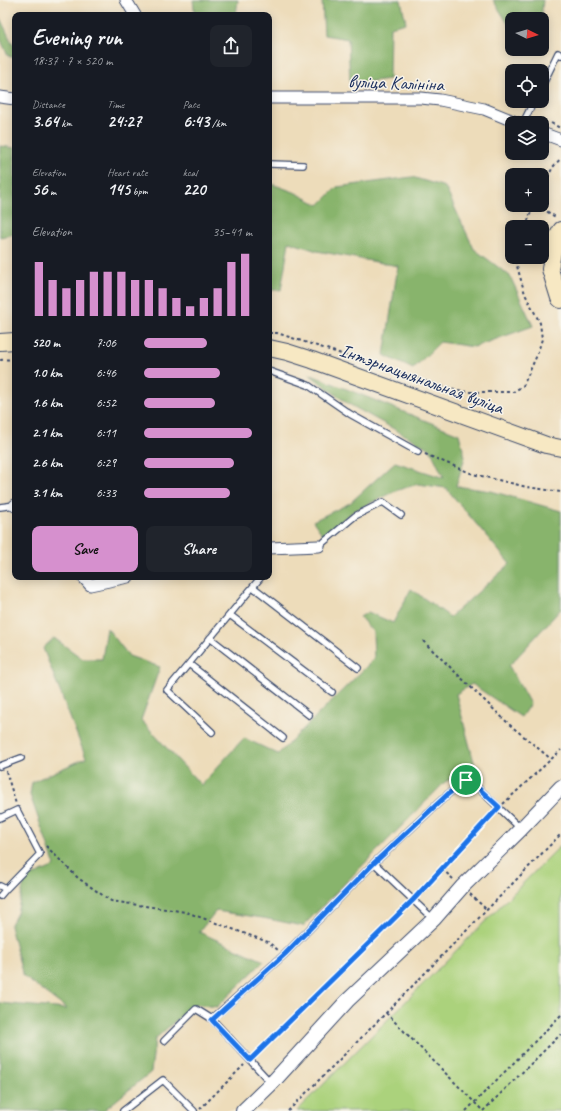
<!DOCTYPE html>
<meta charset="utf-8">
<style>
:root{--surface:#171b24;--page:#20242c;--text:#f1f3f6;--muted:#9ea1a6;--accent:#d690ce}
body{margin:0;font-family:Caveat,sans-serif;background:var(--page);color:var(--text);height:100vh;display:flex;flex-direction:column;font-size:15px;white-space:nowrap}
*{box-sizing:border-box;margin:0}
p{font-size:13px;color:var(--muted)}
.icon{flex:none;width:22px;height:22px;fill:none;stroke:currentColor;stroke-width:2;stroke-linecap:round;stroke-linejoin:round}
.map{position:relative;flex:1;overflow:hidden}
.drawer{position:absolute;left:12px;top:12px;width:260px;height:568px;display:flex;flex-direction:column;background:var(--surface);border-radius:8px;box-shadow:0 2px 10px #0003}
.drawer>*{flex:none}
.needle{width:26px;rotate:95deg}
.fabs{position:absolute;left:505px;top:12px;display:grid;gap:8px}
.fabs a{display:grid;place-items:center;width:44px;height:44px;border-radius:8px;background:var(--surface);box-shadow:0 2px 10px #0003;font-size:20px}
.pin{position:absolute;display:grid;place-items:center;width:34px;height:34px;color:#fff;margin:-17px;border:2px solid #fff;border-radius:50%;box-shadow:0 1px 4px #0007}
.round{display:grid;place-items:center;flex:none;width:42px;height:42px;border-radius:8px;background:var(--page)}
.overview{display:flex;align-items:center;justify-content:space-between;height:68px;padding:0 20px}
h1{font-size:22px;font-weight:600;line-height:30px}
.metrics{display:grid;grid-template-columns:repeat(3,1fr);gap:6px;height:68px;padding:4px 20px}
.metrics div{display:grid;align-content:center}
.metrics b{font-size:17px;font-weight:600}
.metrics small{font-size:11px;font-weight:400}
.metrics p{font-size:11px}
.chart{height:112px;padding:8px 20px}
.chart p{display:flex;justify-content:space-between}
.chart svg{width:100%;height:72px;margin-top:4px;stroke:var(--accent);stroke-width:6}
.cta{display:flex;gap:8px;margin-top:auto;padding:8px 20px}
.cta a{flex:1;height:46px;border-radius:8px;background:var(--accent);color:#111;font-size:16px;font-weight:600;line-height:46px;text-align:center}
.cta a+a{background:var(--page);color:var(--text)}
ul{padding:0 20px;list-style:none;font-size:13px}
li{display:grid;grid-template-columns:64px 48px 1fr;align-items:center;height:30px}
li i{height:10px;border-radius:5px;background:var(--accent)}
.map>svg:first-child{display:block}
</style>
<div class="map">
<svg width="561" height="1111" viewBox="0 0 561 1111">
<rect width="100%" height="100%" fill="#f7f3e8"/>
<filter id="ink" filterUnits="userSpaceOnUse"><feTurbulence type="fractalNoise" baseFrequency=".025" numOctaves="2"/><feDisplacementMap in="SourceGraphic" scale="8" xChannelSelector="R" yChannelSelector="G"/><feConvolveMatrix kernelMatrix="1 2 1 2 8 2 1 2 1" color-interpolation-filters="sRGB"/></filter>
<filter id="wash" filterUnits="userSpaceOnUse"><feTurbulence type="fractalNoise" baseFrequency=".012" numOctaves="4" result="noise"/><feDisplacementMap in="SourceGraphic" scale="16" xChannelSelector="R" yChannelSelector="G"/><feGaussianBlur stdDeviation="0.9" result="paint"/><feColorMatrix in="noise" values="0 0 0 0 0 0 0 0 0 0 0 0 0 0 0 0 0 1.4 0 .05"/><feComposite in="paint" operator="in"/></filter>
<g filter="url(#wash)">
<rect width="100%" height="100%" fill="#eddcba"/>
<!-- green -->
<path fill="#abd27c" stroke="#63806d" d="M561 845V1111H297Z"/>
<!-- forest -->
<path fill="#88b46c" stroke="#527265" d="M193 0H238L236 15H195Z
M322 0H401L406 23 390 27 389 79 350 84 348 39 324 35Z
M493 0H543L541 19H512V30Z
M0 18 13 45 15 46V58L8 56 0 38Z
M0 146 15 148V234L0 237Z
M412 177 445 187 474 249 510 276 533 326 474 347 440 342 413 369 384 355 398 266 317 251 289 242 281 290H269V183L294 192 319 205 337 187Z
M309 374 459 434 465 457 456 486 491 491 561 511V609L509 666 530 704 521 717 472 684 456 694 475 766 445 782 303 926 263 918 216 911 199 932 264 961 217 1007 194 1004 155 1039 151 1072 103 1111H0V1003L67 1009 23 976 10 926 17 913 25 879 55 866 30 795 32 782 86 758 43 648 54 638 83 659H102L107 628 129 656 160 667 141 720 201 785 244 738 278 754 374 659 373 632 360 617 368 612 393 623 411 589 450 617 510 564 446 488 418 484 395 491 354 511 323 535 313 521 350 503 395 462 444 478 430 449 347 403Z"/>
</g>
<g filter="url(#ink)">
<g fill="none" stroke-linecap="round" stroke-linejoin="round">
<defs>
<path id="service" d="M542 86 558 53 561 55
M523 123 534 101
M269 164 303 165
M269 371 308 385 350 414 418 452
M0 507 15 505
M319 546 355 516 383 502 401 515
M253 587 358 668
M230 615 332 692
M210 638 309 715
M189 664 283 738
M212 732 167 690 261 577
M0 766 21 758
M0 818 17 810 40 854 6 889 0 896
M374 863 448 794 466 781 475 785 521 829
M0 886 6 889
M212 1019 285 954 374 863 433 919
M164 1041 196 1009 212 1019 271 1083
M123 1111 163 1080 194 1111"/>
<path id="minor" d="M126 0 135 15
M0 97 15 99
M269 98H421L440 100 484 109 518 123
M542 133 561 140
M15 505V506
M269 548 319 546
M83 577 90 585 128 577"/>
<path id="tertiary" d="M243 1111 272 1083 347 1001 434 919 462 887 521 829 561 787"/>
<path id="secondary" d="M561 230 555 241 550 269 559 298 561 300
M0 342 15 341
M269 348 287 352 312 360 546 445 561 448"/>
</defs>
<!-- service casing -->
<use href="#service" stroke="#3a496c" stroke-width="8"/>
<!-- minor casing -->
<use href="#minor" stroke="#3a496c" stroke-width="13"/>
<!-- tertiary casing -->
<use href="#tertiary" stroke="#3a496c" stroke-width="16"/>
<!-- secondary casing -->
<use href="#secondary" stroke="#3a496c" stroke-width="18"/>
<!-- path -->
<path stroke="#3a496c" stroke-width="2" stroke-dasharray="3 3" stroke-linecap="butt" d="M551 123 560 128
M542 188 553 167 561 158
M537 205 557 218
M526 227 533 205
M269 333H277L437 385 467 392H513L523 386 537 355 542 339 540 323 525 294 515 259 516 257
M0 360 15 359
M425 454 473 474 527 487 561 492
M423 641 510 725 551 759
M6 771 16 804
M503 804 561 750
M46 846 78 878 111 901 186 912 268 942 278 950
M442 869 453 879
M470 894 487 910
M417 895 495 812
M386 1013 483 1111
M255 1055 408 904
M200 1109 244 1065
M288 1111 386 1013 561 834
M466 1111 561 1015
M483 1111 561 1034"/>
<!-- service -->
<use href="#service" stroke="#fff" stroke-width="5.5"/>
<!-- minor -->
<use href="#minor" stroke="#fff" stroke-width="11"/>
<!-- tertiary -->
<use href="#tertiary" stroke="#fff" stroke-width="14"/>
<!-- secondary -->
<use href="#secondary" stroke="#f7e8c3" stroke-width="16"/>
</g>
</g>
<g fill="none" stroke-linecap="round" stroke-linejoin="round" filter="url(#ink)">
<defs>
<path id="route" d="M466 780 475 785 499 807 413 900 250 1060 212 1020 285 954 374 863 448 794Z"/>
</defs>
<!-- route casing -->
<use href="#route" stroke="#fff" stroke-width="8"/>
<!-- route -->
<use href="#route" stroke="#1a73e8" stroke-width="5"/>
</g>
<g text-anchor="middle" stroke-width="3" stroke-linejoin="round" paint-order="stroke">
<!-- street labels -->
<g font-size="19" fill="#1b2f5e" stroke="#f7f3e8">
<text transform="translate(396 82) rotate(2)" y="7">вуліца Калініна</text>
<text transform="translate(422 378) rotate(20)" y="7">Інтэрнацыянальная вуліца</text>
</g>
</g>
</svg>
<div class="fabs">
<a><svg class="needle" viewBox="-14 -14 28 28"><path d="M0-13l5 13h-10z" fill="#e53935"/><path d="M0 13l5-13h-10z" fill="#9ea1a6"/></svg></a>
<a><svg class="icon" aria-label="locate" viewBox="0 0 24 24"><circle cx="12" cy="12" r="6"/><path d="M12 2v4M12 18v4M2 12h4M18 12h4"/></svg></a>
<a><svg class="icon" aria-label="layers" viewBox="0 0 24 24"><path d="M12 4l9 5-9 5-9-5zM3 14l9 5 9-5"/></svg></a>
<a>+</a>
<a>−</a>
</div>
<div class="pin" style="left:466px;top:780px;background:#1e9e55"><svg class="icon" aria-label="arrive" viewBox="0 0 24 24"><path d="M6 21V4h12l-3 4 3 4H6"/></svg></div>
<section class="drawer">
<div class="overview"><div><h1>Evening run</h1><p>18:37 · 7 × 520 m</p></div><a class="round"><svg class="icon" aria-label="share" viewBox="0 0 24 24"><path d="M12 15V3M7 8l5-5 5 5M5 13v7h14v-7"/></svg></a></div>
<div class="metrics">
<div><p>Distance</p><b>3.64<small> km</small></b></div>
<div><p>Time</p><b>24:27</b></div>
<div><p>Pace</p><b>6:43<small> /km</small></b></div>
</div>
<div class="metrics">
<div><p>Elevation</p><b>56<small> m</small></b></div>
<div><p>Heart rate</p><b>145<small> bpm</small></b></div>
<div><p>kcal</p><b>220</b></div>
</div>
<div class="chart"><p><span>Elevation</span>35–41 m</p>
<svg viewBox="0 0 160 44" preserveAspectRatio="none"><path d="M5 44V11M15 44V22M25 44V27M35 44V22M45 44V17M55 44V17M65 44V17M75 44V22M85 44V22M95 44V27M105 44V33M115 44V38M125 44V33M135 44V27M145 44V11M155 44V6"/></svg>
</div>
<ul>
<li><b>520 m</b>7:06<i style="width:58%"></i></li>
<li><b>1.0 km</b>6:46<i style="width:70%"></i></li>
<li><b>1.6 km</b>6:52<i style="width:66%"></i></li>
<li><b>2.1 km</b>6:11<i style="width:100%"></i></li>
<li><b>2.6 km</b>6:29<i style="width:83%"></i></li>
<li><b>3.1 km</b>6:33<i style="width:80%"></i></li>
</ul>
<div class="cta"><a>Save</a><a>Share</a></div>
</section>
</div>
